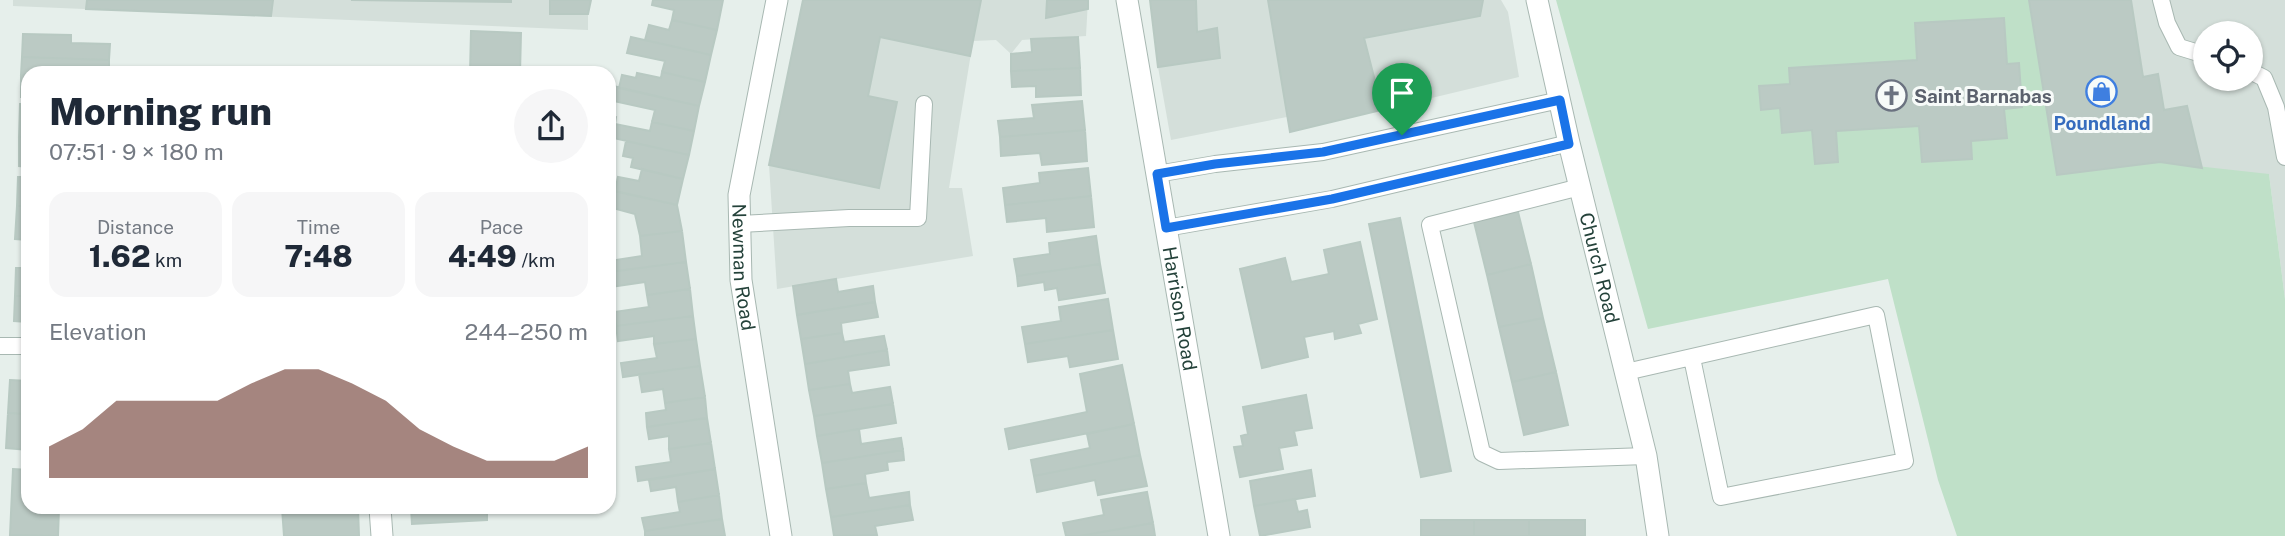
<!DOCTYPE html>
<meta charset="utf-8">
<style>
:root{--surface:#fff;--page:#f6f6f7;--text:#1f2937;--muted:#747a83;--accent:#7f5249}
body{margin:0;font-family:"Public Sans",sans-serif;background:var(--page);color:var(--text);height:100vh;display:flex;flex-direction:column;font-size:26px;white-space:nowrap}
*{box-sizing:border-box;margin:0}
p{font-size:23px;color:var(--muted)}
.icon{flex:none;width:38px;height:38px;fill:none;stroke:currentColor;stroke-width:2;stroke-linecap:round;stroke-linejoin:round}
.map{position:relative;flex:1;overflow:hidden}
.side{position:absolute;left:21px;top:66px;width:595px;height:448px;display:flex;flex-direction:column;background:var(--surface);border-radius:21px;box-shadow:0 2px 5px #0004}
.side>*{flex:none}
.tools{position:absolute;left:2193px;top:21px;display:grid;gap:14px}
.tools a{display:grid;place-items:center;width:70px;height:70px;border-radius:50%;background:var(--surface);box-shadow:0 2px 5px #0004;font-size:35px}
.pin{position:absolute;display:grid;place-items:center;width:60px;height:60px;color:#fff;margin:-72px -30px;border-radius:50% 50% 50% 0;rotate:-45deg;box-shadow:0 0 7px #0007}
.pin .icon{rotate:45deg}
.round{display:grid;place-items:center;flex:none;width:74px;height:74px;border-radius:37px;background:var(--page)}
.overview{display:flex;align-items:center;justify-content:space-between;height:119px;padding:0 28px}
h1{font-size:38px;font-weight:800;line-height:52px}
.figures{display:grid;grid-template-columns:repeat(3,1fr);gap:10px;height:119px;padding:7px 28px}
.figures div{display:grid;align-content:center;border-radius:18px;background:var(--page);text-align:center}
.figures b{font-size:30px;font-weight:800}
.figures small{font-size:19px;font-weight:400}
.figures p{font-size:19px}
.chart{height:196px;padding:14px 28px}
.chart p{display:flex;justify-content:space-between}
.chart svg{width:100%;height:126px;margin-top:7px;fill:var(--accent);opacity:.7}
.map>svg:first-child{display:block}
</style>
<div class="map">
<svg width="2285" height="536" viewBox="0 0 2285 536">
<rect width="100%" height="100%" fill="#e6efeb"/>
<!-- built -->
<path fill="#d4dfda" fill-rule="evenodd" d="M13 0H591L588 14V30L13 6Z
M803 0H1088L1086 36 1022 40 1011 54 996 40 973 41 949 188H962L973 256 777 289 769 165Z
M1150 0H1501L1508 12 1519 77 1290 132 1287 117 1171 140 1158 67Z
M2029 0H2285V299L2269 174 2057 175ZM2205 33H2250V79H2205Z"/>
<!-- green -->
<path fill="#bfe0c8" fill-rule="evenodd" d="M1556 0H2029L2057 175 2160 162 2269 174 2285 299V536H1957L1938 480 1888 279 1648 329ZM1915 23 2007 64 2019 63 2022 107 2004 109 2007 138 1971 141 1972 159 1922 162 1919 126 1836 131 1838 162 1815 164 1812 130 1782 132 1780 108 1761 109 1760 86 1790 84 1917 60Z"/>
<!-- building -->
<path fill="#bbcac4" stroke="#b8c9c2" stroke-width="2" d="M87 0H273L271 16 86 9Z
M351 0H511V2Z
M550 0H591L588 14H550Z
M653 0H723L717 30 672 20 674 10 652 5Z
M803 0H981L970 56 880 37 868 96 897 102 879 188 769 165Z
M1047 0H1088V9L1046 18Z
M1150 0H1196L1197 32 1217 28 1220 58 1158 67Z
M1268 0H1483L1480 16 1364 38 1375 81 1402 77 1406 104 1290 132Z
M2029 0H2131L2143 77 2158 74 2164 110 2187 106 2202 168 2160 162 2057 175Z
M2004 18 2007 64 2019 63 2022 107 2004 109 2007 138 1971 141 1972 159 1922 162 1919 126 1836 131 1838 162 1815 164 1812 130 1782 133 1780 108 1761 110 1759 86 1790 84 1789 68 1917 60 1915 23Z
M672 20 717 30 711 55 645 40 649 25 669 30Z
M471 31 521 33 520 74H470Z
M23 34 71 35V43L110 44 109 60 22 57Z
M631 37 711 55 705 82 662 72 665 61 627 53Z
M1078 37 1080 68 1011 71V54L1032 52 1031 39Z
M22 57 109 60V74L69 73 21 75Z
M1080 68 1081 95 1036 97V86L1012 87 1011 71Z
M662 72 705 82 699 106 619 88 622 75 636 78 637 73 661 78Z
M21 75H28V97H21Z
M609 85 699 106 694 131 652 122 655 110 609 100Z
M1082 101 1085 130 1000 137 998 121 1034 118 1032 105Z
M20 104H28V137H19Z
M609 116 616 117 615 124 650 131 652 122 694 131 689 155 609 137Z
M1085 130 1087 161 1042 165 1040 153 1001 156 1000 137Z
M19 137H28V167L19 166Z
M626 141 689 155 683 179 631 167 633 158 623 156Z
M1088 168 1091 196 1005 205 1003 188 1040 183 1039 173Z
M642 169 683 179 677 205 615 191 618 177 639 181Z
M18 177H28V206H17Z
M609 190 677 205 682 231 640 236 635 214 609 207Z
M1091 196 1094 227 1047 232 1046 218 1007 222 1005 205Z
M17 206H28V240L15 239Z
M1518 212 1531 264 1487 275 1474 222Z
M1400 218 1451 471 1421 477 1369 224Z
M682 231 686 262 609 272V261L642 256 640 236Z
M1096 236 1100 264 1017 276 1014 259 1050 254 1049 243Z
M1360 242 1377 319 1358 324 1361 333 1335 339 1334 331 1304 337 1308 357 1262 368 1240 269 1285 258 1291 282 1329 274 1324 250Z
M24 244H28V296H15L16 268H23Z
M686 262 690 289 647 295 645 282 610 287 609 272Z
M1100 264 1105 293 1059 300 1057 288 1045 290 1044 282 1018 286 1017 276Z
M1531 264 1543 318 1499 327 1487 275Z
M836 279 838 292 873 286 875 302 797 315 793 286Z
M690 289 693 316 616 326 614 312 649 307 647 295Z
M15 296H28V322L14 321Z
M1108 299 1113 330 1025 344 1022 327 1061 321 1059 307Z
M875 302 878 317 841 323 842 333 801 339 797 315Z
M693 316 696 339 654 344V336L618 341 616 326Z
M1543 318 1556 372 1512 382 1499 327Z
M1113 330 1118 359 1070 367 1068 356 1028 362 1025 344Z
M842 333 844 342 884 336 887 350 805 364 801 339Z
M696 339 700 366 623 377 621 363 657 358 654 344Z
M887 350 889 365 848 371 850 384 809 390 805 364Z
M1122 365 1134 424 1009 449 1005 429 1087 412 1080 374Z
M700 366 705 397 665 403 663 389 642 392 639 374Z
M1556 372 1568 425 1524 435 1512 382Z
M10 380 28 381V414L8 413Z
M850 384 852 393 890 387 893 404 814 416 809 390Z
M1306 395 1312 428 1294 431 1297 445 1279 448 1283 469 1240 477 1234 447 1243 446 1241 436 1248 434 1243 407Z
M705 397 707 418 647 427 646 413 666 410 665 403Z
M893 404 896 423 817 436 814 416Z
M8 413 28 414V450L6 448Z
M707 418 711 443 669 449V436L649 439 647 427Z
M1134 424 1140 455 1034 476 1031 460 1090 448 1087 434Z
M859 429 861 444 901 438 903 450 822 463 817 436Z
M711 443 715 469 638 481 636 467 671 462 669 449Z
M903 450 904 460 887 462 888 470 865 474 866 483 826 489 822 463Z
M1140 455 1147 486 1098 495 1095 480 1037 492 1034 476Z
M13 469 28 470V508H59L58 536 10 535Z
M715 469 719 495 678 502 676 487 651 491 649 480Z
M1311 470 1315 496 1254 506 1250 481Z
M866 483 869 498 909 492 910 505 831 517 826 489Z
M1147 492 1153 523 1080 536H1066L1063 523 1104 515 1101 500Z
M719 495 722 519 645 531 642 518 680 512 678 502Z
M1295 499 1298 512 1307 510 1310 527 1260 536 1254 506Z
M910 505 913 520 875 526 877 535 834 536 831 517Z
M282 508H358L359 536H284Z
M411 508H487V520L412 524Z
M722 519 725 536H645V531Z
M1421 520H1474V536H1421Z
M1474 520H1529V536H1474Z
M1529 520H1585V536H1529Z
M1153 523 1155 536H1080Z"/>
<g fill="none" stroke-linecap="round" stroke-linejoin="round">
<defs>
<path id="lane" d="M2161 0 2167 23 2179 47 2205 55
M2250 71 2264 78 2276 107 2285 157
M1157 174 1215 164 1323 152 1560 100
M1580 187 1430 225 1482 453 1499 461 1646 456
M740 224 849 218H918L924 104
M1166 228 1332 199 1569 143
M0 346H28
M1626 372 1876 315 1905 461 1721 497 1692 358"/>
<g id="street">
<path id="s1" d="M777 0 739 195 741 280 781 536"/>
<path id="s2" d="M1127 0 1219 536"/>
<path id="s3" d="M1537 0 1569 143 1646 456 1658 536"/>
<path d="M380 508 382 536"/>
</g>
</defs>
<!-- lane casing -->
<use href="#lane" stroke="#a8b8b2" stroke-width="18"/>
<!-- street casing -->
<use href="#street" stroke="#a8b8b2" stroke-width="23"/>
<!-- lane -->
<use href="#lane" stroke="#fff" stroke-width="16"/>
<!-- street -->
<use href="#street" stroke="#fff" stroke-width="21"/>
</g>
<g fill="none" stroke-linecap="round" stroke-linejoin="round">
<defs>
<path id="route" d="M1560 100 1569 144 1332 199 1166 228 1157 174 1215 164 1323 152Z"/>
</defs>
<!-- route casing -->
<use href="#route" stroke="#fff" stroke-width="14"/>
<!-- route -->
<use href="#route" stroke="#1a73e8" stroke-width="9"/>
</g>
<!-- icons -->
<defs>
<symbol id="shop-ring" viewBox="-11 -11 22 22"><circle r="9.5" fill="#f7fbf9" stroke="#3f7fe0" stroke-width="1.5"/><path d="M-5-2.5h2.3a2.7 3.5 0 0 1 5.4 0H5L5.5 6h-11ZM-1.5-2.5h3a1.5 2.3 0 0 0-3 0Z" fill="#3f7fe0"/></symbol>
<symbol id="church-ring" viewBox="-11 -11 22 22"><circle r="9.5" fill="#f7fbf9" stroke="#6b7280" stroke-width="1.5"/><path d="M-1.2-6h2.4v3.5h3.3v2.4h-3.3V6h-2.4V-.1h-3.3v-2.4h3.3Z" fill="#6b7280"/></symbol>
</defs>
<g fill-rule="evenodd">
<use href="#shop-ring" x="2084" y="74" width="35" height="35"/>
<use href="#church-ring" x="1874" y="78" width="35" height="35"/>
</g>
<g text-anchor="middle" stroke-width="6" stroke-linejoin="round" paint-order="stroke">
<!-- worship labels -->
<g font-size="19" font-weight="bold" fill="#5b616d" stroke="#f7fbf9" text-anchor="start">
<text x="1914" y="103">Saint Barnabas</text>
</g>
<!-- shop labels -->
<g font-size="19" font-weight="bold" fill="#366cbe" stroke="#f7fbf9">
<text x="2102" y="130">Poundland</text>
</g>
<!-- street labels -->
<g font-size="19" fill="#24423a" stroke="#f7fbf9">
<text dy="7" stroke="none"><textPath href="#s1" startOffset="271">Newman Road</textPath></text>
<text dy="7" stroke="none"><textPath href="#s3" startOffset="275">Church Road</textPath></text>
<text dy="7" stroke="none"><textPath href="#s2" startOffset="313">Harrison Road</textPath></text>
</g>
</g>
</svg>
<div class="tools">
<a><svg class="icon" aria-label="locate" viewBox="0 0 24 24"><circle cx="12" cy="12" r="6"/><path d="M12 2v4M12 18v4M2 12h4M18 12h4"/></svg></a>
</div>
<div class="pin" style="left:1402px;top:135px;background:#1e9e55"><svg class="icon" aria-label="arrive" viewBox="0 0 24 24"><path d="M6 21V4h12l-3 4 3 4H6"/></svg></div>
<section class="side">
<div class="overview"><div><h1>Morning run</h1><p>07:51 · 9 × 180 m</p></div><a class="round"><svg class="icon" aria-label="share" viewBox="0 0 24 24"><path d="M12 15V3M7 8l5-5 5 5M5 13v7h14v-7"/></svg></a></div>
<div class="figures">
<div><p>Distance</p><b>1.62<small> km</small></b></div>
<div><p>Time</p><b>7:48</b></div>
<div><p>Pace</p><b>4:49<small> /km</small></b></div>
</div>
<div class="chart"><p><span>Elevation</span>244–250 m</p>
<svg viewBox="0 0 160 44" preserveAspectRatio="none"><path d="M0 44V33L10 27L20 17L30 17L40 17L50 17L60 11L70 6L80 6L90 11L100 17L110 27L120 33L130 38L140 38L150 38L160 33V44z"/></svg>
</div>
</section>
</div>
